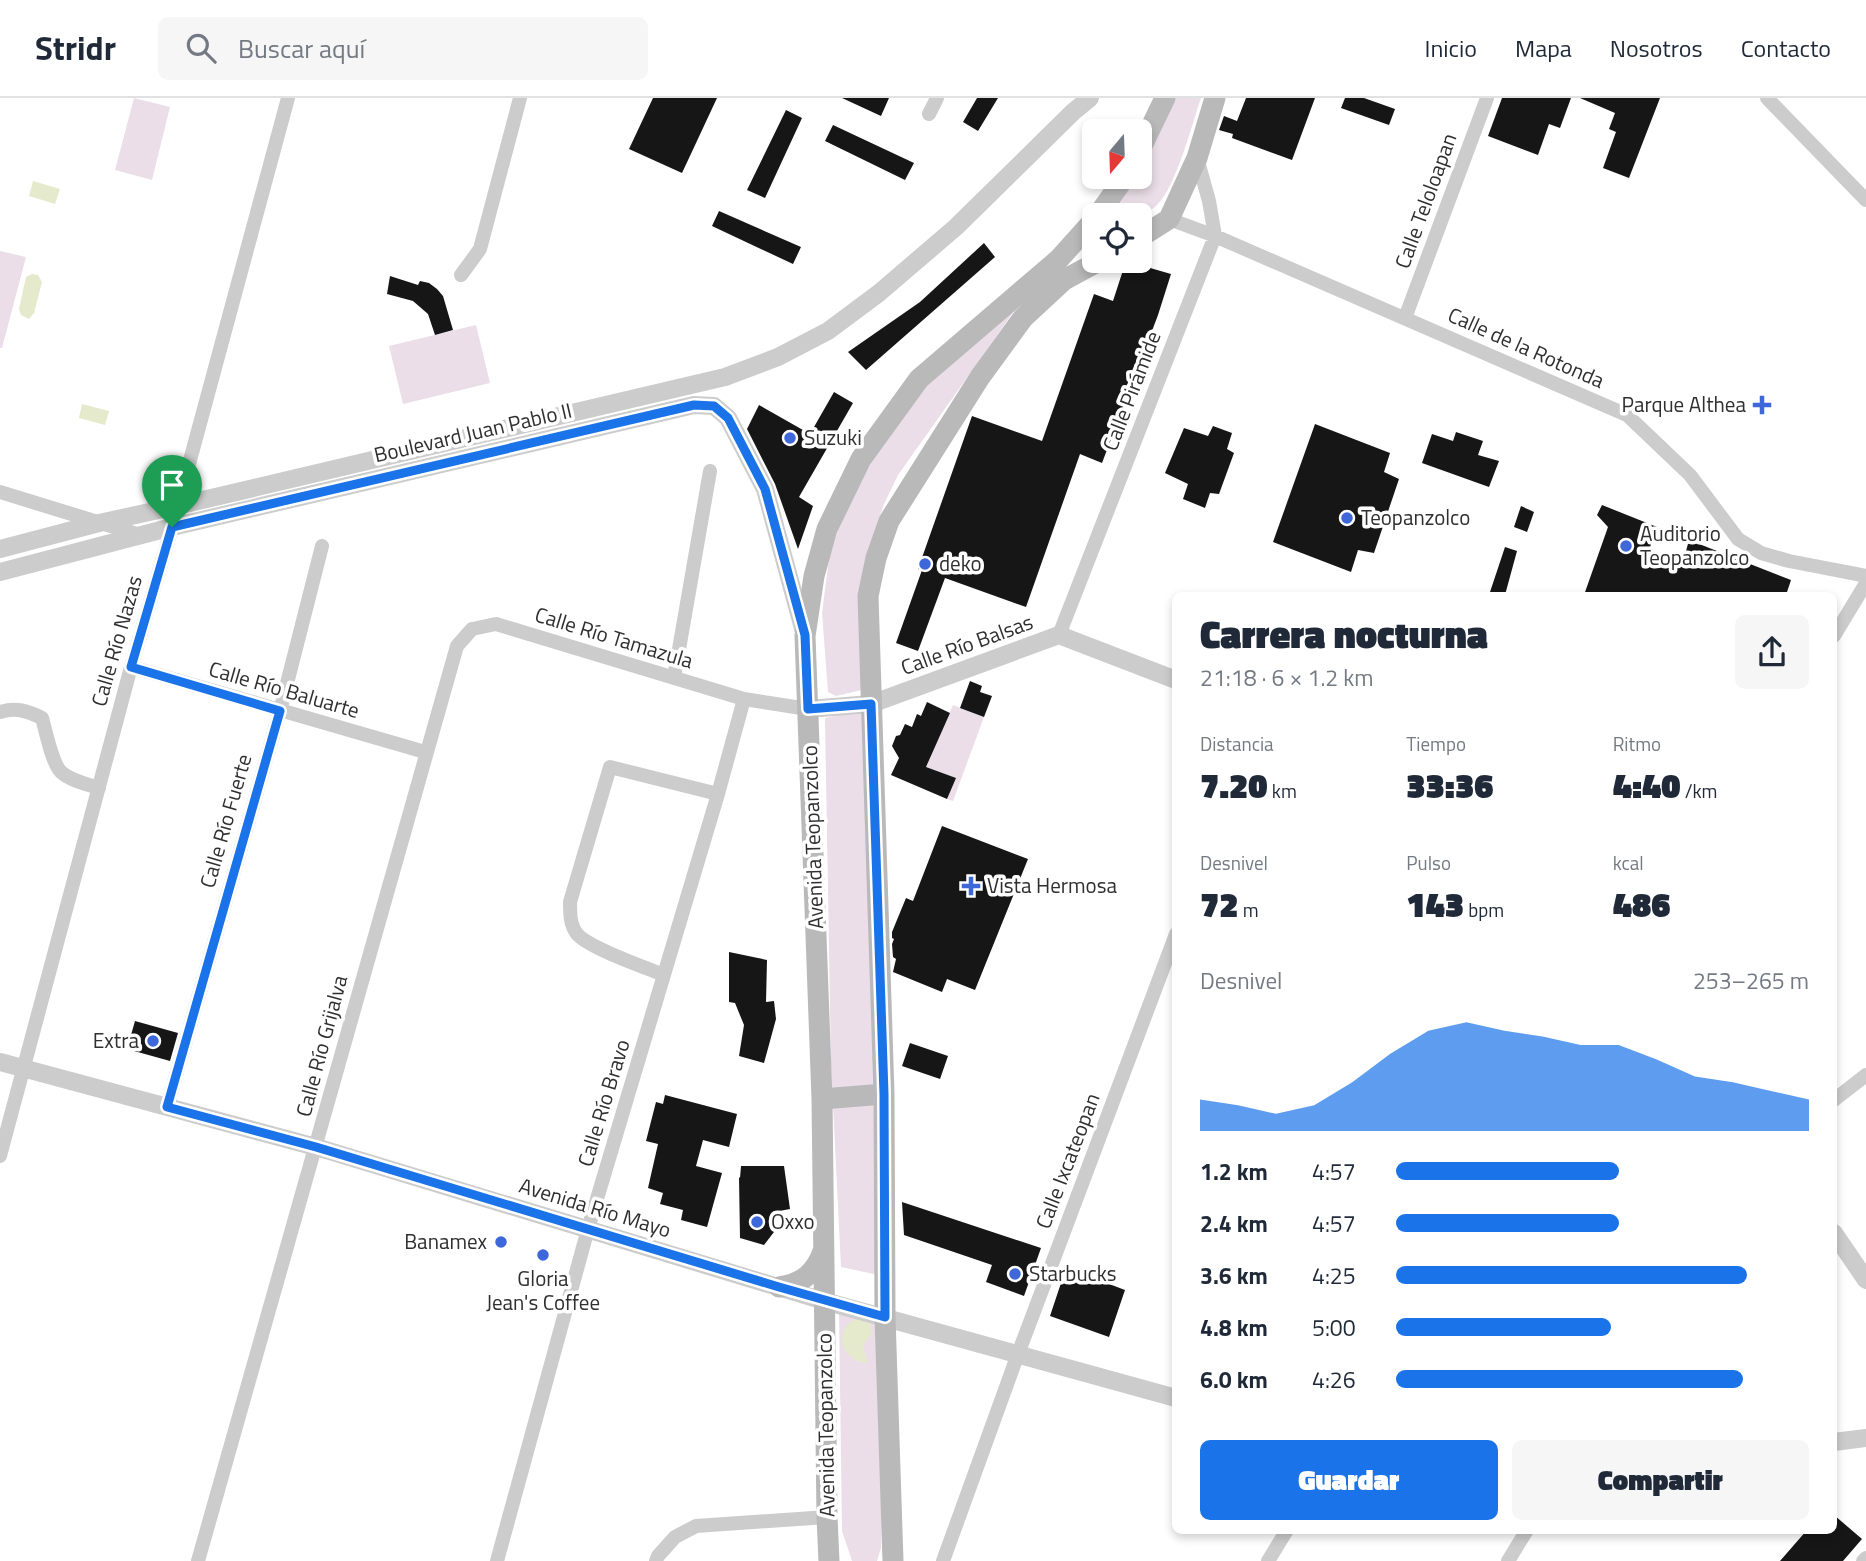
<!DOCTYPE html>
<html lang="es">
<meta charset="utf-8">
<style>
:root{--surface:#fff;--page:#f6f6f7;--text:#1f2937;--muted:#747a83;--line:#e0e1e3;--accent:#1a73e8}
body{margin:0;font-family:"Titillium Web",sans-serif;background:var(--page);color:var(--text);height:100vh;display:flex;flex-direction:column;font-size:26px;white-space:nowrap}
*{box-sizing:border-box;margin:0}
p{font-size:23px;color:var(--muted)}
.icon{flex:none;width:38px;height:38px;fill:none;stroke:currentColor;stroke-width:2;stroke-linecap:round;stroke-linejoin:round}
.map{position:relative;flex:1;overflow:hidden}
.drawer{position:absolute;left:1172px;top:494px;width:665px;height:942px;display:flex;flex-direction:column;background:var(--surface);border-radius:10px;box-shadow:0 4px 10px #0003}
.drawer>*{flex:none}
.needle{width:46px;rotate:199deg}
.fabs{position:absolute;left:1082px;top:21px;display:grid;gap:14px}
.fabs a{display:grid;place-items:center;width:70px;height:70px;border-radius:10px;background:var(--surface);box-shadow:0 4px 10px #0003;font-size:35px}
.pin{position:absolute;display:grid;place-items:center;width:60px;height:60px;color:#fff;margin:-72px -30px;border-radius:50% 50% 50% 0;rotate:-45deg;box-shadow:0 0 7px #0007}
.pin .icon{rotate:45deg}
.round{display:grid;place-items:center;flex:none;width:74px;height:74px;border-radius:10px;background:var(--page)}
.summary{display:flex;align-items:center;justify-content:space-between;height:119px;padding:0 28px}
h1{font-size:38px;font-weight:800;line-height:52px}
.metrics{display:grid;grid-template-columns:repeat(3,1fr);gap:10px;height:119px;padding:7px 28px}
.metrics div{display:grid;align-content:center}
.metrics b{font-size:35px;font-weight:800}
.metrics small{font-size:19px;font-weight:400}
.metrics p{font-size:19px}
.chart{height:196px;padding:14px 28px}
.chart p{display:flex;justify-content:space-between}
.chart svg{width:100%;height:126px;margin-top:7px;fill:var(--accent);opacity:.7}
.primary-button{display:flex;gap:14px;margin-top:auto;padding:14px 28px}
.primary-button a{flex:1;height:80px;border-radius:10px;background:var(--accent);color:#fff;font-size:28px;font-weight:800;line-height:80px;text-align:center}
.primary-button a+a{background:var(--page);color:var(--text)}
ul{padding:0 28px;list-style:none;font-size:23px}
li{display:grid;grid-template-columns:112px 84px 1fr;align-items:center;height:52px}
li i{height:18px;border-radius:9px;background:var(--accent)}
header{display:flex;align-items:center;gap:42px;box-sizing:border-box;height:98px;padding:0 35px;background:var(--surface);border-bottom:2px solid var(--line)}
header strong{font-size:33px}
nav{display:flex;gap:38px;margin-inline-start:auto;font-size:24px}
.search{width:490px;height:63px;background:var(--page);display:flex;align-items:center;gap:18px;box-sizing:border-box;padding:0 24px;border-radius:10px;color:var(--muted);font-size:26px}
.map>svg:first-child{display:block}
</style>
<header>
<strong>Stridr</strong>
<div class="search"><svg class="icon" aria-label="search" viewBox="0 0 24 24"><circle cx="10" cy="10" r="6"/><path d="M15 15l6 6"/></svg>Buscar aquí</div>
<nav><a>Inicio</a><a>Mapa</a><a>Nosotros</a><a>Contacto</a></nav>
</header>
<div class="map">
<svg width="1866" height="1463" viewBox="0 0 1866 1463">
<rect width="100%" height="100%" fill="#fff"/>
<!-- green -->
<path fill="#ebdee8" d="M134 0 170 9 152 82 115 72Z
M1174 0H1201C1192 26 1176 89 1157 107 1152 112 1145 115 1139 120V117H1108L1135 79H1139V70Z
M0 153 26 159 2 250H0Z
M1027 195 898 377 884 406 872 441 862 592 836 598 828 594 822 515 829 461 840 425 863 378 882 344 926 282Z
M476 227 490 285 403 306 389 248Z
M953 607 984 619 953 703 947 701 955 680 926 669Z
M867 611 878 1177 841 1169 831 968 825 620Z
M839 1213 878 1223 883 1376 881 1450 877 1463H852L842 1433Z"/>
<!-- water -->
<path fill="#e4eacb" d="M33 83 60 91 55 106 29 98Z
M32 176 38 177 42 184 34 215 29 221 21 217 19 211 26 179Z
M82 306 109 313 105 327 79 320Z
M862 1221 870 1225 872 1235 863 1247 867 1265C851 1264 837 1249 844 1232 846 1229 849 1226 851 1223Z"/>
<!-- building -->
<path fill="#161616" d="M653 0H717L682 75 629 51Z
M842 0H889L881 18Z
M977 0H998L978 33 963 24Z
M1246 0H1315L1292 62 1232 40 1233 36 1219 32 1224 18 1237 23Z
M1345 0H1364L1395 11 1389 27 1341 10Z
M1502 0H1571L1560 30 1549 26 1538 57 1488 38Z
M1580 0H1660L1629 80 1603 70 1616 34 1609 31 1615 15Z
M786 12 802 20 765 100 747 92Z
M833 27 914 65 905 82 825 43Z
M719 113 801 149 793 166 712 128Z
M984 145 995 159 866 272 848 254 920 204Z
M1126 163 1171 176 1158 217 1102 365 1080 356 1026 509 945 480 918 553 896 545 922 472 918 471 972 318 1042 343 1094 196 1113 203Z
M390 178 418 187 420 183 429 185 437 191 443 198 453 232 435 237 428 216 413 203 387 196Z
M834 294 853 305 799 399 813 408 798 451 775 386 747 331 759 307 810 336Z
M1315 326 1390 355 1384 374 1399 381 1374 455 1358 452 1351 474 1273 444Z
M1213 328 1232 335 1227 351 1234 355 1219 396 1210 395 1205 410 1183 401 1188 386 1165 375 1184 330 1208 338Z
M1456 334 1483 343 1478 357 1499 363 1489 389 1422 365 1432 336 1453 343Z
M1602 407 1657 429 1648 455 1682 468 1689 442 1791 482 1786 497H1584L1608 429 1597 417Z
M1521 408 1534 414 1527 434 1514 429Z
M1505 449 1517 453 1505 497H1489Z
M970 583 982 588 980 594 992 598 984 619 960 610Z
M927 604 950 615 926 669 956 680 947 701 891 677 899 660 892 648 896 638 900 637 905 626 912 629 917 616 921 618Z
M942 728 1028 761 975 892 947 881 942 894 893 874 896 861 893 859 892 846 894 841 892 840V834L906 800 913 803Z
M729 854 767 862 766 904 774 903 776 921 764 965 739 958 744 927 735 905 729 904Z
M135 923 178 935 170 963 127 951Z
M910 945 948 958 940 981 902 968Z
M665 997 737 1016 729 1049 703 1042 696 1068 722 1075 707 1129 681 1122 683 1112 660 1106 663 1095 648 1090 658 1046 646 1043 656 1004 663 1006Z
M741 1068H784L790 1111 774 1114V1134L764 1147 740 1140 739 1079 740 1080Z
M902 1104 1041 1150 1024 1198 986 1184 992 1167 904 1137Z
M1072 1172 1125 1192 1109 1239 1050 1218 1063 1179Z
M1834 1417 1862 1441 1843 1463H1780L1807 1432H1834Z"/>
<g fill="none" stroke-linecap="round" stroke-linejoin="round">
<!-- minor -->
<path stroke="#ccc" stroke-width="14" d="M1767 0 1866 102
M929 16 937 0
M1169 121 1215 138 1627 317 1690 377 1738 441 1761 455 1789 463 1866 478
M461 177 480 151 520 0
M1405 220 1487 0
M0 394 140 437
M1059 537 1215 138 1209 103 1197 60
M1834 538 1866 485
M131 569 425 654
M674 580 710 373
M0 614C16 609 28 613 42 620 46 634 52 665 61 674 71 683 87 686 99 690
M664 877C644 869 589 850 577 836 570 827 570 815 570 804L610 669 718 696
M1834 1002 1866 977
M167 1009 280 613 322 448
M0 1058 131 569 172 429 288 0
M198 1463 457 548 472 531 496 526 744 601 808 611
M497 1463 588 1131 718 696 744 601
M656 1463 658 1458 675 1439 696 1428 827 1419
M943 1463 1018 1256 1176 836
M1268 1463 1287 1432
M1508 1463 1527 1432
M1863 1463 1866 1460"/>
<!-- tertiary -->
<path stroke="#ccc" stroke-width="18" d="M0 451 99 425 177 408 725 279 778 259 828 233 879 195 956 129 1073 14 1090 0
M0 474 172 429 694 307 714 308 728 320 765 391 804 534
M808 611 871 606 1059 537 1176 582
M0 964 316 1049 824 1203 1176 1300
M1834 1135 1866 1182
M1834 1344 1866 1340"/>
<!-- secondary -->
<path stroke="#b9b9b9" stroke-width="21" d="M1139 54 1165 0
M1098 117 1125 79
M1139 140 1169 121 1197 60 1215 0
M822 1001 884 996
M779 1189C802 1186 816 1174 823 1153
M829 1463 827 1419 822 1001 805 538 814 478 827 431 861 361 919 281 1059 161 1094 122
M893 1463 885 1219 884 996 868 498 876 460 889 423 980 279 1023 220 1064 182 1099 163"/>
</g>
<g fill="none" stroke-linecap="round" stroke-linejoin="round">
<defs>
<path id="route" d="M694 307 714 308 728 320 765 391 805 537 808 611 871 606 884 996 885 1219 779 1189 316 1049 167 1009 280 613 131 569 172 429Z"/>
</defs>
<!-- route casing -->
<use href="#route" stroke="#fff" stroke-width="14"/>
<!-- route -->
<use href="#route" stroke="#1a73e8" stroke-width="9"/>
</g>
<!-- markers -->
<g fill="#3e68d9" stroke="#fff" stroke-width="2.5">
<path d="M1758.5 296.5h7v7h7v7h-7v7h-7v-7h-7v-7h7z"/>
<circle cx="790" cy="340" r="7"/>
<circle cx="1347" cy="420" r="7"/>
<circle cx="1626" cy="448" r="7"/>
<circle cx="925" cy="466" r="7"/>
<path d="M967.5 777.5h7v7h7v7h-7v7h-7v-7h-7v-7h7z"/>
<circle cx="153" cy="943" r="7"/>
<circle cx="757" cy="1124" r="7"/>
<circle cx="501" cy="1144" r="7"/>
<circle cx="543" cy="1157" r="7"/>
<circle cx="1015" cy="1176" r="7"/>
</g>
<g text-anchor="middle" stroke-width="7" stroke-linejoin="round" paint-order="stroke">
<!-- street labels -->
<g font-size="21" fill="#2f2f2f" stroke="#fff">
<text transform="translate(1426 103) rotate(-70)" y="7">Calle Teloloapan</text>
<text transform="translate(1526 250) rotate(24)" y="7">Calle de la Rotonda</text>
<text transform="translate(1132 293) rotate(-69)" y="7">Calle Pirámide</text>
<text transform="translate(473 335) rotate(-13)" y="7">Boulevard Juan Pablo II</text>
<text transform="translate(614 540) rotate(17)" y="7">Calle Río Tamazula</text>
<text transform="translate(117 543) rotate(-74)" y="7">Calle Río Nazas</text>
<text transform="translate(967 547) rotate(-20)" y="7">Calle Río Balsas</text>
<text transform="translate(284 592) rotate(16)" y="7">Calle Río Baluarte</text>
<text transform="translate(226 723) rotate(-74)" y="7">Calle Río Fuerte</text>
<text transform="translate(813 739) rotate(-92)" y="7">Avenida Teopanzolco</text>
<text transform="translate(322 948) rotate(-75)" y="7">Calle Río Grijalva</text>
<text transform="translate(604 1005) rotate(-73)" y="7">Calle Río Bravo</text>
<text transform="translate(1068 1063) rotate(-69)" y="7">Calle Ixcateopan</text>
<text transform="translate(595 1110) rotate(17)" y="7">Avenida Río Mayo</text>
<text transform="translate(826 1327) rotate(-91)" y="7">Avenida Teopanzolco</text>
</g>
<!-- poi labels -->
<g font-size="21" fill="#2f2f2f" stroke="#fff" text-anchor="start">
<text x="1746" y="314" text-anchor="end">Parque Althea</text>
<text x="804" y="347">Suzuki</text>
<text x="1361" y="427">Teopanzolco</text>
<text x="1640" y="443">Auditorio<tspan x="1640" dy="24">Teopanzolco</tspan></text>
<text x="939" y="473">deko</text>
<text x="987" y="795">Vista Hermosa</text>
<text x="139" y="950" text-anchor="end">Extra</text>
<text x="771" y="1131">Oxxo</text>
<text x="487" y="1151" text-anchor="end">Banamex</text>
<text x="1029" y="1183">Starbucks</text>
<text x="543" y="1188" text-anchor="middle">Gloria<tspan x="543" dy="24">Jean's Coffee</tspan></text>
</g>
</g>
</svg>
<div class="fabs">
<a><svg class="needle" viewBox="-14 -14 28 28"><path d="M0-13l5 13h-10z" fill="#e53935"/><path d="M0 13l5-13h-10z" fill="#747a83"/></svg></a>
<a><svg class="icon" aria-label="locate" viewBox="0 0 24 24"><circle cx="12" cy="12" r="6"/><path d="M12 2v4M12 18v4M2 12h4M18 12h4"/></svg></a>
</div>
<div class="pin" style="left:172px;top:429px;background:#1e9e55"><svg class="icon" aria-label="arrive" viewBox="0 0 24 24"><path d="M6 21V4h12l-3 4 3 4H6"/></svg></div>
<section class="drawer">
<div class="summary"><div><h1>Carrera nocturna</h1><p>21:18 · 6 × 1.2 km</p></div><a class="round"><svg class="icon" aria-label="share" viewBox="0 0 24 24"><path d="M12 15V3M7 8l5-5 5 5M5 13v7h14v-7"/></svg></a></div>
<div class="metrics">
<div><p>Distancia</p><b>7.20<small> km</small></b></div>
<div><p>Tiempo</p><b>33:36</b></div>
<div><p>Ritmo</p><b>4:40<small> /km</small></b></div>
</div>
<div class="metrics">
<div><p>Desnivel</p><b>72<small> m</small></b></div>
<div><p>Pulso</p><b>143<small> bpm</small></b></div>
<div><p>kcal</p><b>486</b></div>
</div>
<div class="chart"><p><span>Desnivel</span>253–265 m</p>
<svg viewBox="0 0 160 44" preserveAspectRatio="none"><path d="M0 44V33L10 35L20 38L30 35L40 27L50 17L60 9L70 6L80 9L90 11L100 14L110 14L120 19L130 25L140 27L150 30L160 33V44z"/></svg>
</div>
<ul>
<li><b>1.2 km</b>4:57<i style="width:54%"></i></li>
<li><b>2.4 km</b>4:57<i style="width:54%"></i></li>
<li><b>3.6 km</b>4:25<i style="width:85%"></i></li>
<li><b>4.8 km</b>5:00<i style="width:52%"></i></li>
<li><b>6.0 km</b>4:26<i style="width:84%"></i></li>
</ul>
<div class="primary-button"><a>Guardar</a><a>Compartir</a></div>
</section>
</div>
